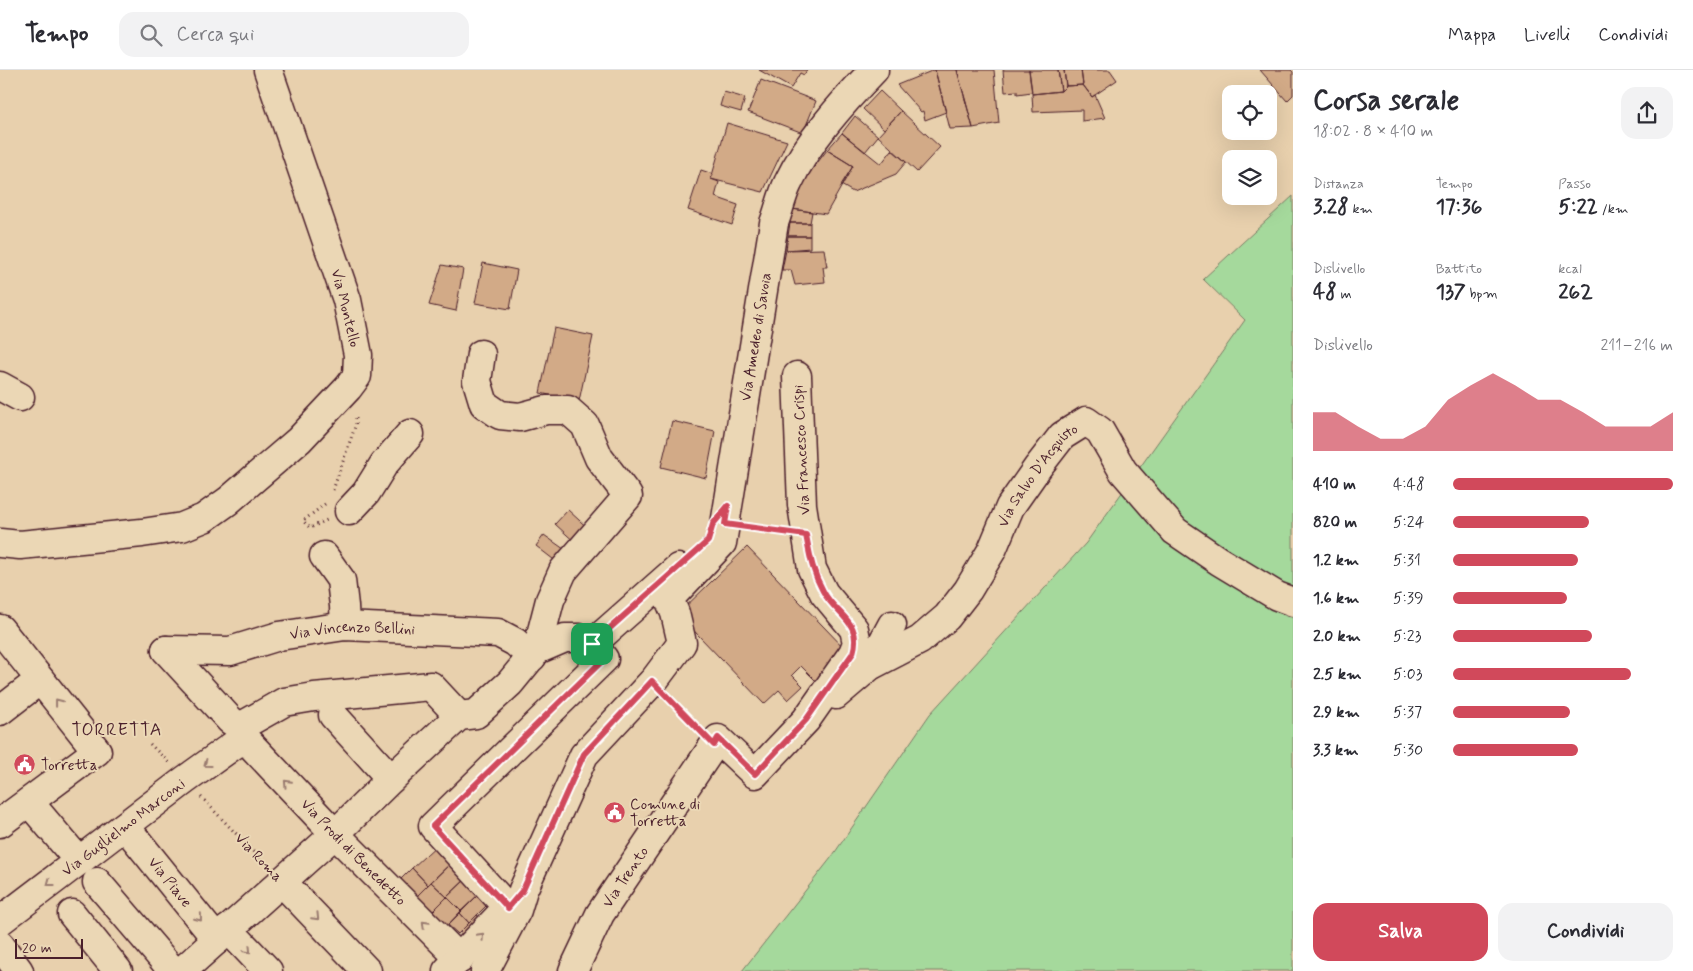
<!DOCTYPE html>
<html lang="it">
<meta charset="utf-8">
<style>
:root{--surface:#fff;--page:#f2f2f3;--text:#2b2b33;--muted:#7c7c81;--line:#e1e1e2;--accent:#d1495b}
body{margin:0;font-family:Mynerve,sans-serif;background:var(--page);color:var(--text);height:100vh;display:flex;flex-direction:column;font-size:19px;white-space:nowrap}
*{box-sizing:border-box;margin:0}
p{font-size:16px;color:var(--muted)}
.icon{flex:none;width:28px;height:28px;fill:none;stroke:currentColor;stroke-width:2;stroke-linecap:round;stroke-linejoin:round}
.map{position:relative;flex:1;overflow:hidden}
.drawer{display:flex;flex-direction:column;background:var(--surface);width:400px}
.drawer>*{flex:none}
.controls{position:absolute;left:1222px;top:15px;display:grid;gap:10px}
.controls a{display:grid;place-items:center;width:55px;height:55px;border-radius:10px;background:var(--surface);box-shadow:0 5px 20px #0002;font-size:25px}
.scale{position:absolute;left:15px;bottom:12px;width:68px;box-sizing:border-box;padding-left:5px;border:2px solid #4a1f2b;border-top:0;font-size:14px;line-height:18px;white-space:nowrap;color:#4a1f2b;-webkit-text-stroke:4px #ebd7b5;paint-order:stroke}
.pin{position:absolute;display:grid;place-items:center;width:42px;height:42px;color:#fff;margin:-21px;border-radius:10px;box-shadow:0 2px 8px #0006}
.round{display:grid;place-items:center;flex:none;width:52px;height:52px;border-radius:15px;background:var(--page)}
.summary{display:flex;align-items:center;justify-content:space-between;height:85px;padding:0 20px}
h1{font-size:28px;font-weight:700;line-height:38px}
.metrics{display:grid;grid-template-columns:repeat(3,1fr);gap:8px;height:85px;padding:5px 20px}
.metrics div{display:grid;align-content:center}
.metrics b{font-size:21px;font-weight:700}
.metrics small{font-size:14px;font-weight:400}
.metrics p{font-size:14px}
.chart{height:140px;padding:10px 20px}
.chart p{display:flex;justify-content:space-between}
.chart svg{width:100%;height:90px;margin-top:5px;fill:var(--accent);opacity:.7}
.primary-button{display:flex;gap:10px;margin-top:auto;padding:10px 20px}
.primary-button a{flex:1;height:58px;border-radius:15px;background:var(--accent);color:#fff;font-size:20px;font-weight:700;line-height:58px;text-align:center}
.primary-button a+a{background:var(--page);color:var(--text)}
ul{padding:0 20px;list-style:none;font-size:16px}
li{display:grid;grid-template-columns:80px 60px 1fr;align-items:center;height:38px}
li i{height:12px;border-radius:6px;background:var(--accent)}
header{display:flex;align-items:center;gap:30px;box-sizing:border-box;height:70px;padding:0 25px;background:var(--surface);border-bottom:1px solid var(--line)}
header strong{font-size:24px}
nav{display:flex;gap:28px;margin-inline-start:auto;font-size:18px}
.search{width:350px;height:45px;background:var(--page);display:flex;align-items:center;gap:12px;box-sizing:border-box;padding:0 18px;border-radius:15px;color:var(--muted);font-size:19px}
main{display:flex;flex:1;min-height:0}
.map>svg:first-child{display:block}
</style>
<header>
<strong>Tempo</strong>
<div class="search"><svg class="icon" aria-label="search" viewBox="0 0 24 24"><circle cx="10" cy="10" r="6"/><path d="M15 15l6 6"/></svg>Cerca qui</div>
<nav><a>Mappa</a><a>Livelli</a><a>Condividi</a></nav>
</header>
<main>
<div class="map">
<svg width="1293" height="901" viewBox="0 0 1293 901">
<rect width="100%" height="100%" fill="#e8d0ad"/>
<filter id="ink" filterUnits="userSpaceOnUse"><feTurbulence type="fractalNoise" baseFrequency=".02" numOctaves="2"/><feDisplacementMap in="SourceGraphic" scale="10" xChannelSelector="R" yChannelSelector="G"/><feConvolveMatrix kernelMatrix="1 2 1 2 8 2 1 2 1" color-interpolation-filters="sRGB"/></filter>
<g filter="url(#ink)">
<!-- green -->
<path fill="#a5d99c" stroke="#787c64" d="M1293 126V901H742L831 788 930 644 1086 473 1245 250 1203 209Z"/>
<!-- building -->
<path fill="#d2aa87" stroke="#4a1f2b" d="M759 0H807L804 5 800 3 791 18Z
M934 0H935L946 42 925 50 923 41 921 42 897 15Z
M935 0H957L973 58 950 59Z
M957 0H994L999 53 973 58Z
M1003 0H1029L1032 22 1017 24V21L1005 22Z
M1029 0H1058L1061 21 1032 24Z
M1058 0H1064L1066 16 1061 21Z
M1064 0H1081L1083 15 1066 16Z
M1081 0H1110L1117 10 1092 27 1083 15Z
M1260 0H1291L1293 2V25L1287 31Z
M761 10 816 31 803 63 748 42Z
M1083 15 1092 27 1095 25 1105 48 1082 51V40L1033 42 1032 24 1061 21 1066 16Z
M880 21 901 41 884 59 863 39Z
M724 22 745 28 741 42 720 36Z
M901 41 940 77 917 102 878 66Z
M855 46 878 66 865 82 842 63Z
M727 53 787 71 763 122 711 109Z
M842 63 881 94 892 80 906 92 896 104 853 122 841 115 853 96 827 80Z
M827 80 853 96 826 144 792 139 796 121Z
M701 100 713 104 711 109 719 112 715 127 738 135 732 155 688 140Z
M792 139 812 142 810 153H790Z
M790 153H810V166H788Z
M788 166H810V178L786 180Z
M824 179 827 197H823L825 212 795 215 791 200H782L786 180Z
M483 193 517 200 510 239 475 233Z
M442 195 463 199 456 241 429 235Z
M554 258 593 266 579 331 540 323Z
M672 351 715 361 706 408 661 397Z
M568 440 591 461 578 475 555 454Z
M544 465 571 484 562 496 536 476Z
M747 477 848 582 817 612 801 596 792 605 803 616 788 630 779 620 764 634 678 544Z
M439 773 453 791 428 815 412 798Z
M453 791 468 807 447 827 431 812Z
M412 798 428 815 410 833 394 816Z
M468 807 482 821 461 841 447 827Z
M431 812 447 827 425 849 410 833Z
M482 821 491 831 469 853 460 843Z
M447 827 461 841 440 863 425 849Z
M460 843 469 853 458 864 448 855Z
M477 845 486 855 469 872 460 862Z"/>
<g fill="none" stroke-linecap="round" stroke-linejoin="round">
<defs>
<g id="minor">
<path d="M481 284 477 311 484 334 500 345 520 347 546 340H568L585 355 599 388 628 426 563 501 550 530 537 580"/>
<path d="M0 316 20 327"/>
<path d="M349 441 366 423 384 394 410 364"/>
<path d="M0 473 20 475 142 463 182 457 204 448 228 431 299 370 348 318 357 306 358 285 347 230 268 0"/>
<path d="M324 486 341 510 344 536 345 556"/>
<path d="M0 559 97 681 0 753"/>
<path d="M592 574 678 498"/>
<path id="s1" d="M166 580 230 581 279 566 345 556 498 563 515 572 532 587"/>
<path d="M166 580 230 650 240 657 284 632 314 627 431 616 459 646"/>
<path d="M870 596 892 555"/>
<path id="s2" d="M836 625 870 596 920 570 947 547 968 520 992 480 1010 437 1038 397 1062 366 1086 351 1100 361 1123 401 1175 461 1219 491 1277 526 1293 532"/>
<path d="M0 641 40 610"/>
<path d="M333 645 391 709"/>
<path d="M29 732 79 791"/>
<path id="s3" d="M125 756 217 870"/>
<path d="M97 812 173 901"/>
<path d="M282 812 367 901"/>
<path d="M72 844 118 901"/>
<path id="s4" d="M0 851 185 710 238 672 249 673 335 764 460 889"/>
<path d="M228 859 268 901"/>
<path d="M0 875 19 901"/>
<path d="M182 901 335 764 391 709 459 646 476 644 510 613 537 580 565 568H580L592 574 604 589 433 756 508 838"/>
<path d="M447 901 507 838"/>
<path id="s5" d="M485 901 517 840 523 820 584 685 655 609 682 573 675 543 669 529 722 473 774 153C779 140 782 125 788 113 807 72 843 32 874 0"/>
<path id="s6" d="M573 901 600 844 718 669 755 704 806 650 853 583 857 573 854 559 824 523 812 499 802 435 797 306"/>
</g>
</defs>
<!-- minor casing -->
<use href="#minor" stroke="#4a1f2b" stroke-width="31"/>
<!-- path -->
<path stroke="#4a1f2b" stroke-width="3" stroke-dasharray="1 4" stroke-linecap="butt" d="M333 420 356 354V348
M325 434 303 451 310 458 327 450
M749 458 783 462
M669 629 696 657
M150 674 169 693
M201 727 266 795"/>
<!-- minor -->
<use href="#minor" stroke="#ebd7b5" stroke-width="28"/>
</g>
<!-- one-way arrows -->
<defs><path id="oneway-chevron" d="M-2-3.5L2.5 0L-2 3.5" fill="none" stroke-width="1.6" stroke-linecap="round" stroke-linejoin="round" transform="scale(1.25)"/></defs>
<g stroke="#9a7b70">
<use href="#oneway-chevron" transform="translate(58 632) rotate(-128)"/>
<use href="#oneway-chevron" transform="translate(207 694) rotate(144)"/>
<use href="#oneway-chevron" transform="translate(287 713) rotate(-133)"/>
<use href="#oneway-chevron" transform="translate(50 813) rotate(143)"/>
<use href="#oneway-chevron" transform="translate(316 847) rotate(46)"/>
<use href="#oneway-chevron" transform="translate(199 848) rotate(51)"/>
<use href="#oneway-chevron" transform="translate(425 854) rotate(-135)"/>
<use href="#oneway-chevron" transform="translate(481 866) rotate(-47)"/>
<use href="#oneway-chevron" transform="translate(248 880) rotate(46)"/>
</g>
</g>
<g fill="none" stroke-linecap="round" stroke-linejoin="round" filter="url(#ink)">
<defs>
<path id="route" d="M728 436 725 454 806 465C810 486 812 501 823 521 835 545 863 551 853 583L806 650 755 704 718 668 714 675 652 611 584 684 523 820 508 838 433 756 604 589 592 574 708 471 713 454Z"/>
</defs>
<!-- route casing -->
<use href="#route" stroke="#fff" stroke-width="10"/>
<!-- route -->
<use href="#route" stroke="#d1495b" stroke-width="6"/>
</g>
<!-- icons -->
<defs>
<symbol id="civic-disc" viewBox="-11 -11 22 22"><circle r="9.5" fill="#d1495b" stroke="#ebd7b5"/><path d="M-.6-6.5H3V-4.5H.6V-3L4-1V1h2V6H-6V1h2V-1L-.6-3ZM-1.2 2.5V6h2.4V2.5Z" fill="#fff"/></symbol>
</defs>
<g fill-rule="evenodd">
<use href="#civic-disc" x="12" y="682" width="25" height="25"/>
<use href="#civic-disc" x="602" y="730" width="25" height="25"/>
</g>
<g text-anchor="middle" stroke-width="4" stroke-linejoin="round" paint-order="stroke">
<!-- street labels -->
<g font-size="15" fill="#4a1f2b" stroke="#ebd7b5">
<text transform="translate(346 238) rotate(76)" y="5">Via Montello</text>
<text dy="5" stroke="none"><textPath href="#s5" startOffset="719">Via Amedeo di Savoia</textPath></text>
<text transform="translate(801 380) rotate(-93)" y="5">Via Francesco Crispi</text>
<text dy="5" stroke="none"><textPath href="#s2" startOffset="306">Via Salvo D'Acquisto</textPath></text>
<text dy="5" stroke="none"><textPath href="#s1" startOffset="189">Via Vincenzo Bellini</textPath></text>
<text dy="5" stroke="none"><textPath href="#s4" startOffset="155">Via Guglielmo Marconi</textPath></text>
<text dy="5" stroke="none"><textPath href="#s4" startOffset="460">Via Prodi di Benedetto</textPath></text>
<text transform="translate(259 787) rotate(46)" y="5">Via Roma</text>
<text dy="5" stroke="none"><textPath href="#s6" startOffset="108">Via Trento</textPath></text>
<text dy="5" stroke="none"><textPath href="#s3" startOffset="72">Via Piave</textPath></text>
</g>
<!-- poi labels -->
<g font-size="15" fill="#4a1f2b" stroke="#ebd7b5" text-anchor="start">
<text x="41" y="700">Torretta</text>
<text x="630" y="739">Comune di<tspan x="630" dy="17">Torretta</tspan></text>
</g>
<!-- quarter labels -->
<g font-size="18" letter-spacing="1" fill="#4a1f2b" stroke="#ebd7b5">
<text x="117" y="665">TORRETTA</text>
</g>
</g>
</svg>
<div class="controls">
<a><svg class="icon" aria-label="locate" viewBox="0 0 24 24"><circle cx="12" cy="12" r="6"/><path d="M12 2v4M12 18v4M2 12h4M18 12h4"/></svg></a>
<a><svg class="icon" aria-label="layers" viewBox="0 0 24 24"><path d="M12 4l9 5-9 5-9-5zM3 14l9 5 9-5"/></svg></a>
</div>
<div class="scale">20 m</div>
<div class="pin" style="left:592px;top:574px;background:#1e9e55"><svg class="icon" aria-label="arrive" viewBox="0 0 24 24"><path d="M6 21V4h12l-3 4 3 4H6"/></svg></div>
</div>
<section class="drawer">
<div class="summary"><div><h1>Corsa serale</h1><p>18:02 · 8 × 410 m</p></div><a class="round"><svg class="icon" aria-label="share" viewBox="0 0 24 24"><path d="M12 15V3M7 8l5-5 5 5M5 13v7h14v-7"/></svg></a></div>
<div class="metrics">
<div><p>Distanza</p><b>3.28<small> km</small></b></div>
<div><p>Tempo</p><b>17:36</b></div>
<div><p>Passo</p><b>5:22<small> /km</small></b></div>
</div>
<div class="metrics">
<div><p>Dislivello</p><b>48<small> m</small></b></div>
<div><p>Battito</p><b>137<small> bpm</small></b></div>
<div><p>kcal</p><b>262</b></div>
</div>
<div class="chart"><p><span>Dislivello</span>211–216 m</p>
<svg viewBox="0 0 160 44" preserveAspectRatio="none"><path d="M0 44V25L10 25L20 32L30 38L40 38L50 32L60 19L70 12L80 6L90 12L100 19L110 19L120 25L130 32L140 32L150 32L160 25V44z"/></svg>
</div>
<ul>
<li><b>410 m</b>4:48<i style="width:100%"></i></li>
<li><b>820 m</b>5:24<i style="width:62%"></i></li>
<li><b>1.2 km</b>5:31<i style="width:57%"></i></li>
<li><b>1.6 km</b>5:39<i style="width:52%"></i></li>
<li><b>2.0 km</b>5:23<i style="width:63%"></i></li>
<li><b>2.5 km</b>5:03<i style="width:81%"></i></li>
<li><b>2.9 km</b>5:37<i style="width:53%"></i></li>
<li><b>3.3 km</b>5:30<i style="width:57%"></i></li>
</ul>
<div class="primary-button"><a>Salva</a><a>Condividi</a></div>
</section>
</main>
